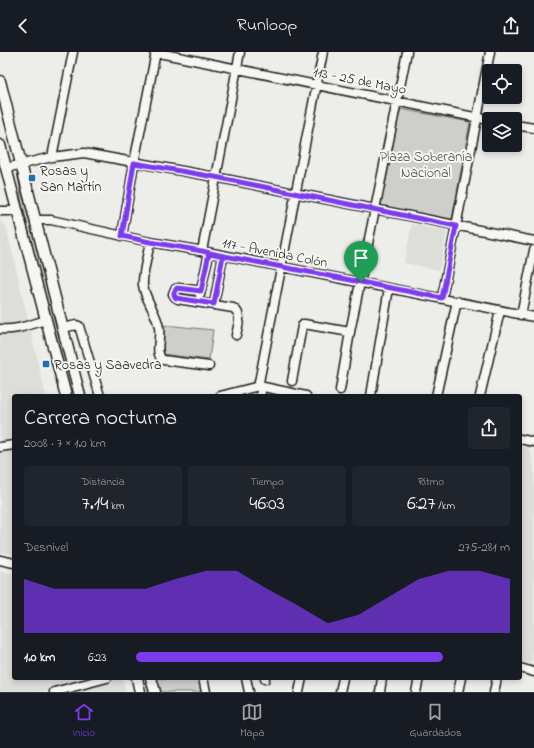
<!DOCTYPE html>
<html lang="es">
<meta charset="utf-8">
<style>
:root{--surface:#171b24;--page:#20242c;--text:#f1f3f6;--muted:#9ea1a6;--line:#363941;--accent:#7c3aed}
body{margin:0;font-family:"Indie Flower",sans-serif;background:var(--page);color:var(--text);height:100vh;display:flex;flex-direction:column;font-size:15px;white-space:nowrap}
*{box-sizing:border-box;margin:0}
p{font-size:13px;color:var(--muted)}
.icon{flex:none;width:22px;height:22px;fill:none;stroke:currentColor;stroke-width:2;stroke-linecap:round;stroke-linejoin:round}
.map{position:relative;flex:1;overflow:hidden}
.side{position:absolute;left:12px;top:342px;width:510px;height:286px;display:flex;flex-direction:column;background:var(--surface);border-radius:4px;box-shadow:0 2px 6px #0003}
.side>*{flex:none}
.fabs{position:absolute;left:482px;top:12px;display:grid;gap:8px}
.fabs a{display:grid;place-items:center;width:40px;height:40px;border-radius:4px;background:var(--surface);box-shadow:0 2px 6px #0003;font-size:20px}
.pin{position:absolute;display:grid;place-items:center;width:34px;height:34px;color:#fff;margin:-41px -17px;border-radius:50% 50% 50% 0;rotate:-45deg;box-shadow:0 0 4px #0007}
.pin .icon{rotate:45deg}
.round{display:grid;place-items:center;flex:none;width:42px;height:42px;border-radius:4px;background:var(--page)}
.head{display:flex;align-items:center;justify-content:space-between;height:68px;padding:0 12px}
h1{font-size:22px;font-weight:600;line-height:30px}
.figures{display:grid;grid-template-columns:repeat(3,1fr);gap:6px;height:68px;padding:4px 12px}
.figures div{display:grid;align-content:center;border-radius:4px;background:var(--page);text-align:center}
.figures b{font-size:20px;font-weight:600}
.figures small{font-size:11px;font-weight:400}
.figures p{font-size:11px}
.chart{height:112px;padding:8px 12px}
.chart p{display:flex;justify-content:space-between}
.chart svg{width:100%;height:72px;margin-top:4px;fill:var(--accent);opacity:.7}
ul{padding:0 12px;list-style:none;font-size:13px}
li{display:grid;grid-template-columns:64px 48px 1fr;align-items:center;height:30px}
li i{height:10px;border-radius:5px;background:var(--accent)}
header{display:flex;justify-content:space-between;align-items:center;height:52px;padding:0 12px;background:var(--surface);font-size:18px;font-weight:600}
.tabs{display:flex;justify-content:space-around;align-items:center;height:56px;border-top:1px solid var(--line);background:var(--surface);font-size:11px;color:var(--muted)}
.tabs a{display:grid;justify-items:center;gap:2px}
.tabs .active{color:var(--accent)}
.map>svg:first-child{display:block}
</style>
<header><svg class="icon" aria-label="back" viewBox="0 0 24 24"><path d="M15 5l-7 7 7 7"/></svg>Runloop<svg class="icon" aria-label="share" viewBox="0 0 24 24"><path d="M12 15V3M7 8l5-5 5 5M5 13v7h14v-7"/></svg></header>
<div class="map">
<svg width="534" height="640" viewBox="0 0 534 640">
<rect width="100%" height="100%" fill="#edede9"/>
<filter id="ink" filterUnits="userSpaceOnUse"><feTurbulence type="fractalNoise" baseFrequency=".025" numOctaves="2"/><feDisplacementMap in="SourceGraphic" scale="8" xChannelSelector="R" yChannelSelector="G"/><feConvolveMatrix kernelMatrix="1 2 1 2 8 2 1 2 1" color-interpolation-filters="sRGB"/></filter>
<g filter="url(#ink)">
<!-- built -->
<path fill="#ddddda" d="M0 168 6 174 46 344H14V503L0 500Z
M412 172 447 180 439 218 404 211Z
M520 394 529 396 534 413V596L531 612 520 610Z
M0 519 14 522V626H122L126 640H0Z"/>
<!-- green -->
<path fill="#cececb" stroke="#757574" d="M400 57 470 70 452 167 381 154Z
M18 124V126L75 344H71L22 153Z
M165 273 213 278 209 308 162 302Z
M157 626H201L205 640H160Z"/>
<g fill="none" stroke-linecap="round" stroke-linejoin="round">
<defs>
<path id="minor" d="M154 0 489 68
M515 73 534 76
M52 105 73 0
M6 116 52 105 84 101 215 125 534 189
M0 159H18
M35 168H51L150 190 202 199 534 265
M122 184 134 111 156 0
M150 190C148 202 142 223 143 233 145 248 157 261 159 276 161 286 154 302 163 308L209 314
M202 199 240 0
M201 239 179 236 175 237 173 242 175 245 178 247 233 256C243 262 238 273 236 283
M200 243 209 201
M442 246 490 0
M214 252 223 204
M521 263 534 198
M63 276 76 273 79 274 100 344
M0 277C15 279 32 272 46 268
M292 329 302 274 304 272 350 280
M340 338 350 280 407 0
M220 344 259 334 306 344
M260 344 261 340 259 330 323 0
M371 344 389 236
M436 344 457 249
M480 344 500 259
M520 387 534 390
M0 395 14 393
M0 508 14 511
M520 616 534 620
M203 626 206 640
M246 626 249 640
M265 627V626
M54 640 107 626
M299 640 302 626
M340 640 343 626
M380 640 382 626
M416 640 419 626
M458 640 461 626
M494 640 497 626"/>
<path id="major" d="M0 29 80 344
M0 93 66 344
M137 626 140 640
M151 626 155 640"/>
</defs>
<!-- minor casing -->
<use href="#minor" stroke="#1c1c1c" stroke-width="11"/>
<!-- major casing -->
<use href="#major" stroke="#1c1c1c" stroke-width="13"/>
<!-- minor -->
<use href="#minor" stroke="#f6f6f2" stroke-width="8"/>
<!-- major -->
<use href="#major" stroke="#f6f6f2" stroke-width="10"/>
</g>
</g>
<g fill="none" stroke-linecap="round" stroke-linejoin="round" filter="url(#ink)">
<defs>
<path id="route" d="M361 230 209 201 201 239 177 236 174 240V243L176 246 214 252 223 204 202 199 150 190 122 184 134 111 215 125 456 174 442 246 361 230"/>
</defs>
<!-- route casing -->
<use href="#route" stroke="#fff" stroke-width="8"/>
<!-- route -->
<use href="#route" stroke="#7c3aed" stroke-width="5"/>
</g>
<!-- markers -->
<g fill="#1f6fb2" stroke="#f6f6f2" stroke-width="1.5">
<rect x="28" y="122" width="8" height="8" rx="2"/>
<rect x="42" y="308" width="8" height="8" rx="2"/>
</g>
<g text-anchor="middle" stroke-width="4" stroke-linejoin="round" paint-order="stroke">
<!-- street labels -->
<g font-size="14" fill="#1c1c1c" stroke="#f6f6f2">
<text transform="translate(360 28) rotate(11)" y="5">113 - 25 de Mayo</text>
<text transform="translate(275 200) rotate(11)" y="5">117 - Avenida Colón</text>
</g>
<!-- park labels -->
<g font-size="14" fill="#515151" stroke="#f6f6f2">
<text x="426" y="109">Plaza Soberanía<tspan x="426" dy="16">Nacional</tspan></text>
</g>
<!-- poi labels -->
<g font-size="14" fill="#1c1c1c" stroke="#f6f6f2" text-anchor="start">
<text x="40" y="123">Rosas y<tspan x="40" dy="16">San Martín</tspan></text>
<text x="54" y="317">Rosas y Saavedra</text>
</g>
</g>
</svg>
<div class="fabs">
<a><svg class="icon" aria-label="locate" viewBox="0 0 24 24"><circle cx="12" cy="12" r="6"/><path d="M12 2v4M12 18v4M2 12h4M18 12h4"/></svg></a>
<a><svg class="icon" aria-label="layers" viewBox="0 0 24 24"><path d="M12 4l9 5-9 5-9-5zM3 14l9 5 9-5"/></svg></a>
</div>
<div class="pin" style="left:361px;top:230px;background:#1e9e55"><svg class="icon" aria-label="arrive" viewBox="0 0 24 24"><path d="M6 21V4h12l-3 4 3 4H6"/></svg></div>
<section class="side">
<div class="head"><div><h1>Carrera nocturna</h1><p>20:08 · 7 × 1.0 km</p></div><a class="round"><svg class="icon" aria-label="share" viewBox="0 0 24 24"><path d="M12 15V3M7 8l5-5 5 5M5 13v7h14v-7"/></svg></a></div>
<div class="figures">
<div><p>Distancia</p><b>7.14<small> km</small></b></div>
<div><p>Tiempo</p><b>46:03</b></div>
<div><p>Ritmo</p><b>6:27<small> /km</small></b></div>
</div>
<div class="chart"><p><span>Desnivel</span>275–281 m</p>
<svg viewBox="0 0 160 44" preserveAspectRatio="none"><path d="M0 44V11L10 17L20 17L30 17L40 17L50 11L60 6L70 6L80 17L90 27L100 38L110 33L120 22L130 11L140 6L150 6L160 11V44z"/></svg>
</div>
<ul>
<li><b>1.0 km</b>6:23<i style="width:82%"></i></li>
</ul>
</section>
</div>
<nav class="tabs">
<a class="active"><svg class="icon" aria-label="home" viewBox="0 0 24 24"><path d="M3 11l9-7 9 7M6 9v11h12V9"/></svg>Inicio</a>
<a><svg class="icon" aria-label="map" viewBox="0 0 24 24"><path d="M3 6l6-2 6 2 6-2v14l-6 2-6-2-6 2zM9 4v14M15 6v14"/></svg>Mapa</a>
<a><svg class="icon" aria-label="saved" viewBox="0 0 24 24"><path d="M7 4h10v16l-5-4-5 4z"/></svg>Guardados</a>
</nav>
